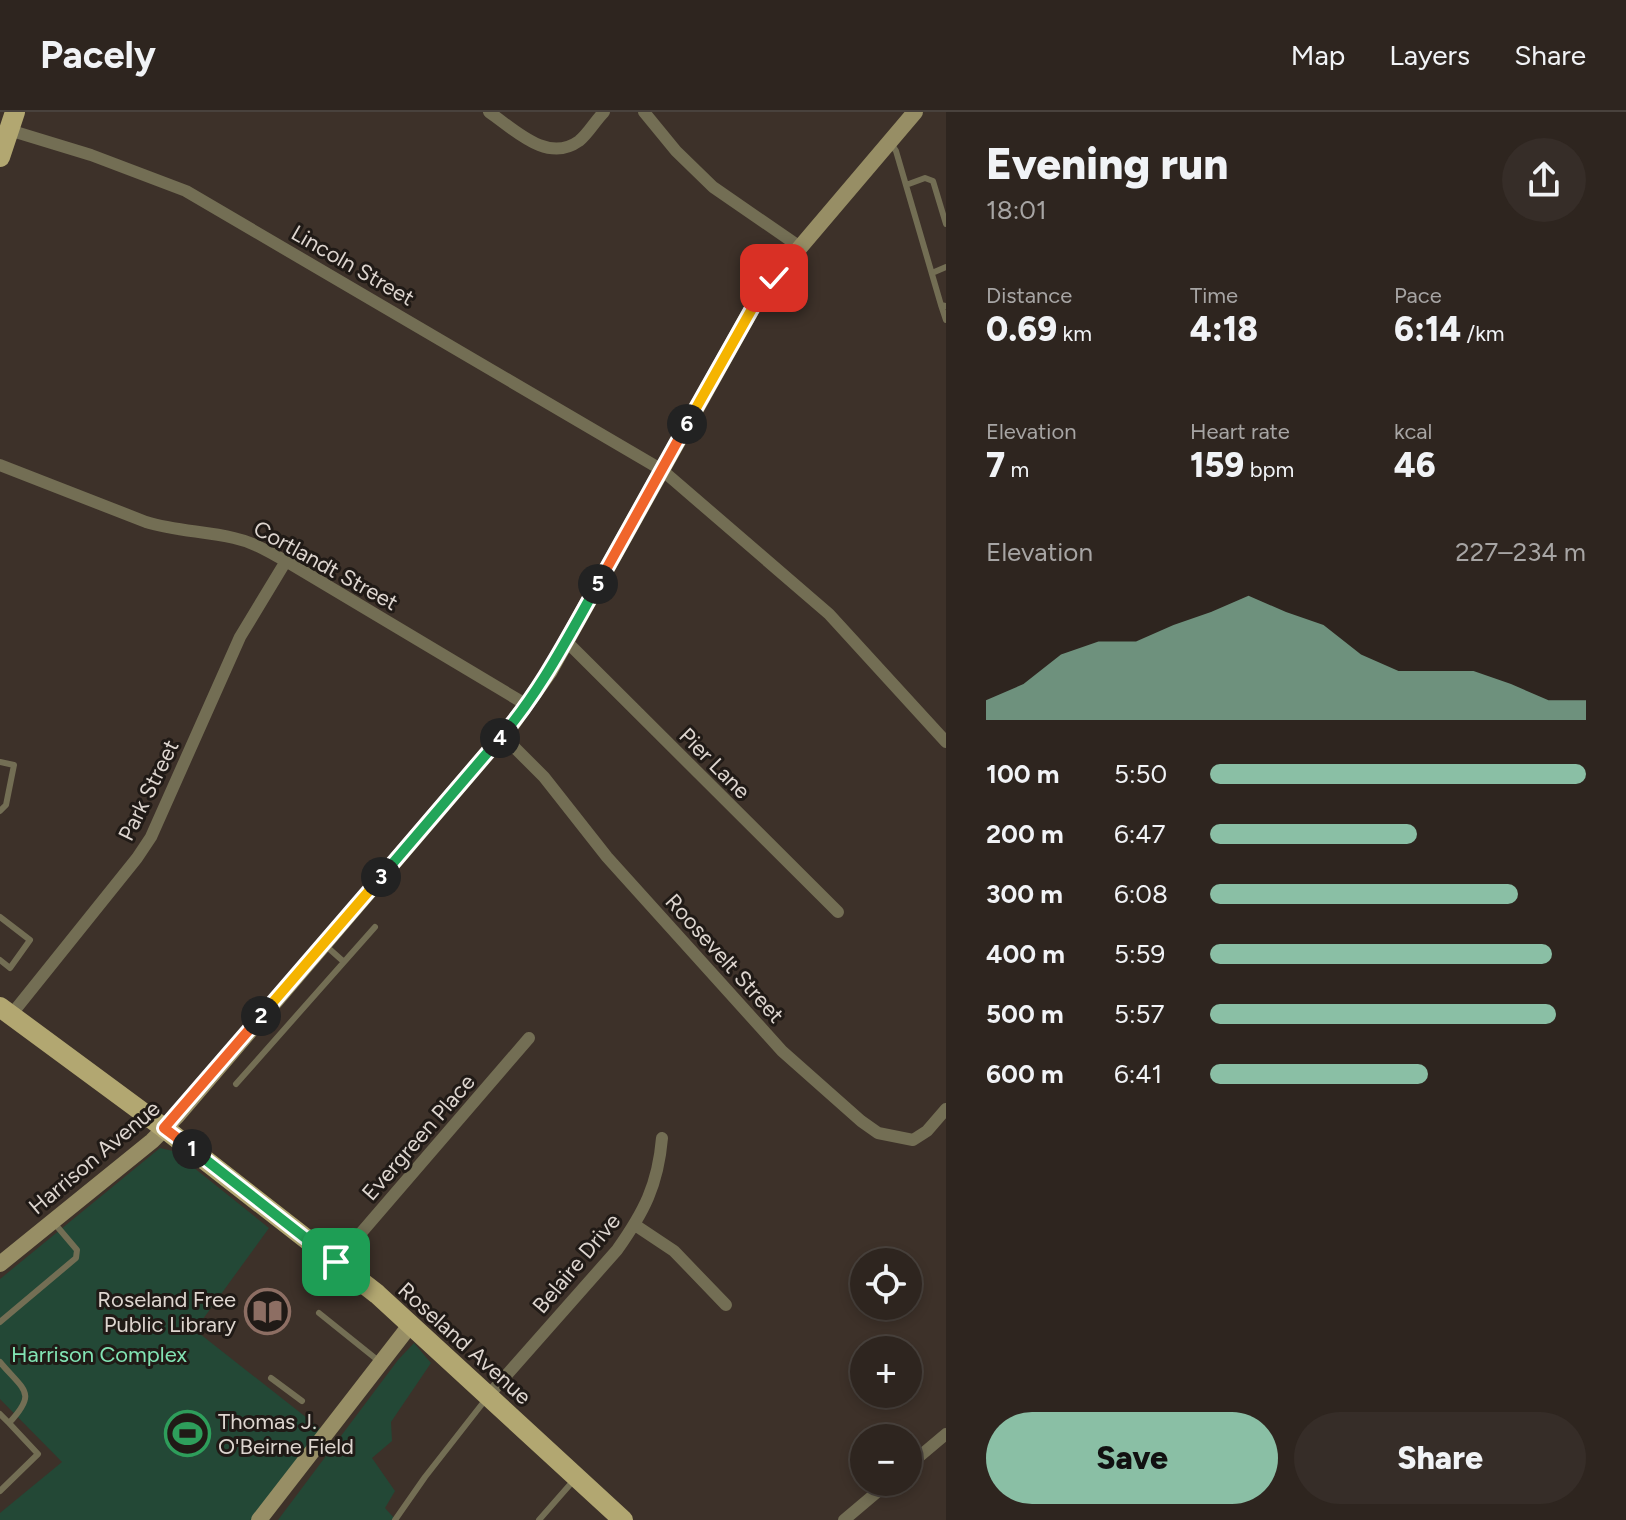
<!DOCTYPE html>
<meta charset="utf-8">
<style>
:root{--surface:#2e251f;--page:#362d28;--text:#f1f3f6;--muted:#a7a5a4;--line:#49423d;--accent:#8abfa5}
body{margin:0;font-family:Figtree,sans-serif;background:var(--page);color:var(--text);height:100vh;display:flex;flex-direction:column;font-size:30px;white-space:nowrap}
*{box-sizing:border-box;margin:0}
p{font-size:26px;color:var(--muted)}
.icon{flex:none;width:44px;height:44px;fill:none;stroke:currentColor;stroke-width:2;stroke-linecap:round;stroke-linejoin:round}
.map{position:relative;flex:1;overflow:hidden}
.drawer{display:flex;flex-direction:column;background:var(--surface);width:680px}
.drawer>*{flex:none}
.tools{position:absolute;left:850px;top:1136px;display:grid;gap:16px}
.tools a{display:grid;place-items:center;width:72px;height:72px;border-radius:50%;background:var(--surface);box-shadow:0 4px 12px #0003,0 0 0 2px var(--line);font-size:40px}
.pin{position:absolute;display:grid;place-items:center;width:68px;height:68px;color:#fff;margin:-34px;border-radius:16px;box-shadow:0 4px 12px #0006}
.km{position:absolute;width:40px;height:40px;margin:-20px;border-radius:50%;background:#222;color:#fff;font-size:22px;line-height:40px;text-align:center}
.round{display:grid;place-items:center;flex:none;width:84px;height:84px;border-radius:42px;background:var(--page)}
.head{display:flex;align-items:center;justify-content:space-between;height:136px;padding:0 40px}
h1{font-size:44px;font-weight:800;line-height:60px}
.metrics{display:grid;grid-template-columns:repeat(3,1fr);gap:12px;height:136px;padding:8px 40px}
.metrics div{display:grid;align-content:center}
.metrics b{font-size:34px;font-weight:800}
.metrics small{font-size:22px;font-weight:400}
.metrics p{font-size:22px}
.chart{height:224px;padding:16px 40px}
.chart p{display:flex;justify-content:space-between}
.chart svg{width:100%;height:144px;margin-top:8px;fill:var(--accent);opacity:.7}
.cta{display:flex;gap:16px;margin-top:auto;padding:16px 40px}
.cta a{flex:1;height:92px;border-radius:48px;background:var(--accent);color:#111;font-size:32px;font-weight:800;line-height:92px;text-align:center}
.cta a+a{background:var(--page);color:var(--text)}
ul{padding:0 40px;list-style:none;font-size:26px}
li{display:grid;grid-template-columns:128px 96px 1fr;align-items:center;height:60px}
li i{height:20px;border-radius:10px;background:var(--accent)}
header{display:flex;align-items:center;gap:48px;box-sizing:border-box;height:112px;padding:0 40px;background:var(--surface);border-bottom:2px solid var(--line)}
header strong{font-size:38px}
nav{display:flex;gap:44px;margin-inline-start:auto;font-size:28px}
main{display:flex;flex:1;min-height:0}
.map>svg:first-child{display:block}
</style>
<header>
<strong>Pacely</strong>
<nav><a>Map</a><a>Layers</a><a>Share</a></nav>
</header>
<main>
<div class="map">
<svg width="946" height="1408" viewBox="0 0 946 1408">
<rect width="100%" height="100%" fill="#3d3129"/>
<!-- green -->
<path fill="#234836" d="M160 1036 173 1039 269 1116 195 1218 321 1317 252 1408H0V1401L62 1350 0 1287V1167Z
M414 1231 431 1251 391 1310 392 1329 372 1346 395 1379 385 1396 396 1408H278L398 1248Z"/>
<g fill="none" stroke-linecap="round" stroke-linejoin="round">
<!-- lane -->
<path stroke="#736e54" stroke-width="6" d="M890 30 896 39 941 193 946 194
M906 73 925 66 933 69 946 112
M932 161 946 155
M941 193 946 208
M0 650 14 653 6 693 0 699
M0 805 30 828 10 856 0 848
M344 850 375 815
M236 972 344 850 326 834
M319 1201 380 1250
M0 1210 76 1146 77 1138 55 1112
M0 1250C24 1279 38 1280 9 1311L0 1302
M271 1266 302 1289
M0 1379 38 1342 9 1311
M395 1408 425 1365 486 1287
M539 1408 574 1368"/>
<!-- street -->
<path stroke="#736e54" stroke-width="12" d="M489 0C514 17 547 52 579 29 588 22 595 9 604 0
M644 0 676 39 713 75 800 135
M9 18 91 43 186 79 662 358 829 502 946 630
M0 353 146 410C175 419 204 419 234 426 253 430 269 440 286 449L527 593
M566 529 838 800
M500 627 510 631 544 665 607 745 782 939 861 1009 878 1021 913 1028 927 1019 946 997
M11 903 137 746 151 725 240 525 286 449
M635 1113 674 1139 726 1193
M336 1150 529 926
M488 1284 617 1138C644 1100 658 1073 662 1026
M908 1354 946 1322
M844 1408 889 1370"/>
<!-- secondary -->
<path stroke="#978e65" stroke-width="16" d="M0 1152 152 1029 177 1004 513 611 549 560 753 195 774 166 915 0
M259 1408 411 1212"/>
<!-- primary -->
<path stroke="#b2a771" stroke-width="20" d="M0 45 15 0
M0 895 164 1016 377 1182 623 1408"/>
</g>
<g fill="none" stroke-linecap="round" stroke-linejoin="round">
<defs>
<path id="split-1" d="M192 1037 336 1150"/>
<path id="split-2" d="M192 1037 164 1016 261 904"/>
<path id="split-3" d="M261 904 381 765"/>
<path id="split-4" d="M381 765 500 626"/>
<path id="split-5" d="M500 626C540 580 568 525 598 472"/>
<path id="split-6" d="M598 472 687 312"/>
<path id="split-7" d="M687 312 753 195 774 166"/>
</defs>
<!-- split-1 casing -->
<use href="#split-1" stroke="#fff" stroke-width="16"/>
<!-- split-2 casing -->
<use href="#split-2" stroke="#fff" stroke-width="16"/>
<!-- split-3 casing -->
<use href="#split-3" stroke="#fff" stroke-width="16"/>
<!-- split-4 casing -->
<use href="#split-4" stroke="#fff" stroke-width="16"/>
<!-- split-5 casing -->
<use href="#split-5" stroke="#fff" stroke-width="16"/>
<!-- split-6 casing -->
<use href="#split-6" stroke="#fff" stroke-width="16"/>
<!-- split-7 casing -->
<use href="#split-7" stroke="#fff" stroke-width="16"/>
<!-- split-1 -->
<use href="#split-1" stroke="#22a559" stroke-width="10"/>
<!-- split-2 -->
<use href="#split-2" stroke="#f0652b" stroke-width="10"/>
<!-- split-3 -->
<use href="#split-3" stroke="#f5b400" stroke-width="10"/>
<!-- split-4 -->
<use href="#split-4" stroke="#22a559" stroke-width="10"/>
<!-- split-5 -->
<use href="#split-5" stroke="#22a559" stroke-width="10"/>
<!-- split-6 -->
<use href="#split-6" stroke="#f0652b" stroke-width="10"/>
<!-- split-7 -->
<use href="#split-7" stroke="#f5b400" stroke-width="10"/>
</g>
<!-- icons -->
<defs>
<symbol id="library-ring" viewBox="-11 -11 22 22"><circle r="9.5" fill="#201a16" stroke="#8d6e63" stroke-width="1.5"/><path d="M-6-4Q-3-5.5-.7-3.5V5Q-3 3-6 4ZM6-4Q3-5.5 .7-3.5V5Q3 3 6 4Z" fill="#8d6e63"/></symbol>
<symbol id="stadium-ring" viewBox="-11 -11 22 22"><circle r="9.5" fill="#201a16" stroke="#2e9e5b" stroke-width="1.5"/><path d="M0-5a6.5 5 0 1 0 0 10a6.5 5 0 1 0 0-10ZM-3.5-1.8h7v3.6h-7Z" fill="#2e9e5b"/></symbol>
</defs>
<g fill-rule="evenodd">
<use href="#library-ring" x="242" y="1174" width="51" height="51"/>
<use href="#stadium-ring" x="162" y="1296" width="51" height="51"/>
</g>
<g text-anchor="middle" stroke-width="6" stroke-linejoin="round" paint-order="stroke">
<!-- street labels -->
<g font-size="22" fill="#ddd5cf" stroke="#201a16">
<text transform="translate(353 153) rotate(30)" y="8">Lincoln Street</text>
<text transform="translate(326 453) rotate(29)" y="8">Cortlandt Street</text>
<text transform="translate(715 651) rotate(45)" y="8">Pier Lane</text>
<text transform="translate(148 678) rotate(-64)" y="8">Park Street</text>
<text transform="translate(725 846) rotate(48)" y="8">Roosevelt Street</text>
<text transform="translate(418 1025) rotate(-49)" y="8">Evergreen Place</text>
<text transform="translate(94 1045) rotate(-40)" y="8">Harrison Avenue</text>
<text transform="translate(576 1151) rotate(-50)" y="8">Belaire Drive</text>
<text transform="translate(465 1231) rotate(42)" y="8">Roseland Avenue</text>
</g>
<!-- poi labels -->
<g font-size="22" fill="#ddd5cf" stroke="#201a16" text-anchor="end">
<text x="236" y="1195">Roseland Free<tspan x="236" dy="25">Public Library</tspan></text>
<text x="218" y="1317" text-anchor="start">Thomas J.<tspan x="218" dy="25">O'Beirne Field</tspan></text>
</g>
<!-- park labels -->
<g font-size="22" fill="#82e4b4" stroke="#201a16">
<text x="99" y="1250">Harrison Complex</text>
</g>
</g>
</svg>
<div class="tools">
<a><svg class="icon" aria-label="locate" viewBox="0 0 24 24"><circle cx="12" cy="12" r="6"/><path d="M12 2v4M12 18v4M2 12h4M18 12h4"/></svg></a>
<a>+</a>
<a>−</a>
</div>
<div class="pin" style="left:336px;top:1150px;background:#1e9e55"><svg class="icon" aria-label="arrive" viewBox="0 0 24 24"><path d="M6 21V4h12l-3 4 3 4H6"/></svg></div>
<div class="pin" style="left:774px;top:166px;background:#d93025"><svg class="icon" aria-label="check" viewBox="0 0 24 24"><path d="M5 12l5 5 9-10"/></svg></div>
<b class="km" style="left:192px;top:1037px">1</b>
<b class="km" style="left:261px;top:904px">2</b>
<b class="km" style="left:381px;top:765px">3</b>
<b class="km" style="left:500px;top:626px">4</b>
<b class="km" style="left:598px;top:472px">5</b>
<b class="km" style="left:687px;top:312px">6</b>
</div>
<section class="drawer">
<div class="head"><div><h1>Evening run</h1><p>18:01</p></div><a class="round"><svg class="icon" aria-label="share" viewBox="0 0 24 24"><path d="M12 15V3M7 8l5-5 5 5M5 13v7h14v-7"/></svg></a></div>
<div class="metrics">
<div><p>Distance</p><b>0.69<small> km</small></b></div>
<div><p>Time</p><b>4:18</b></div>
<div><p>Pace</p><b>6:14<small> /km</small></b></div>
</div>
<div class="metrics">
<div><p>Elevation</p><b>7<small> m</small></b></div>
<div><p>Heart rate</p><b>159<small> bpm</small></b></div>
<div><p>kcal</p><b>46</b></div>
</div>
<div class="chart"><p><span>Elevation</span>227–234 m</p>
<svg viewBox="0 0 160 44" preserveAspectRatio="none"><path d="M0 44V38L10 33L20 24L30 20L40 20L50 15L60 11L70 6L80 11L90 15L100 24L110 29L120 29L130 29L140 33L150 38L160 38V44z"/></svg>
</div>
<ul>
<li><b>100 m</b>5:50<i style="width:100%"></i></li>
<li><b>200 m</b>6:47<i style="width:55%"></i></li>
<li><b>300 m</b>6:08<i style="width:82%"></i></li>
<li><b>400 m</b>5:59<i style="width:91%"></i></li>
<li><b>500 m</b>5:57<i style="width:92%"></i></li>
<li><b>600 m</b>6:41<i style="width:58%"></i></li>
</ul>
<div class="cta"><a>Save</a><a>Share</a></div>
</section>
</main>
